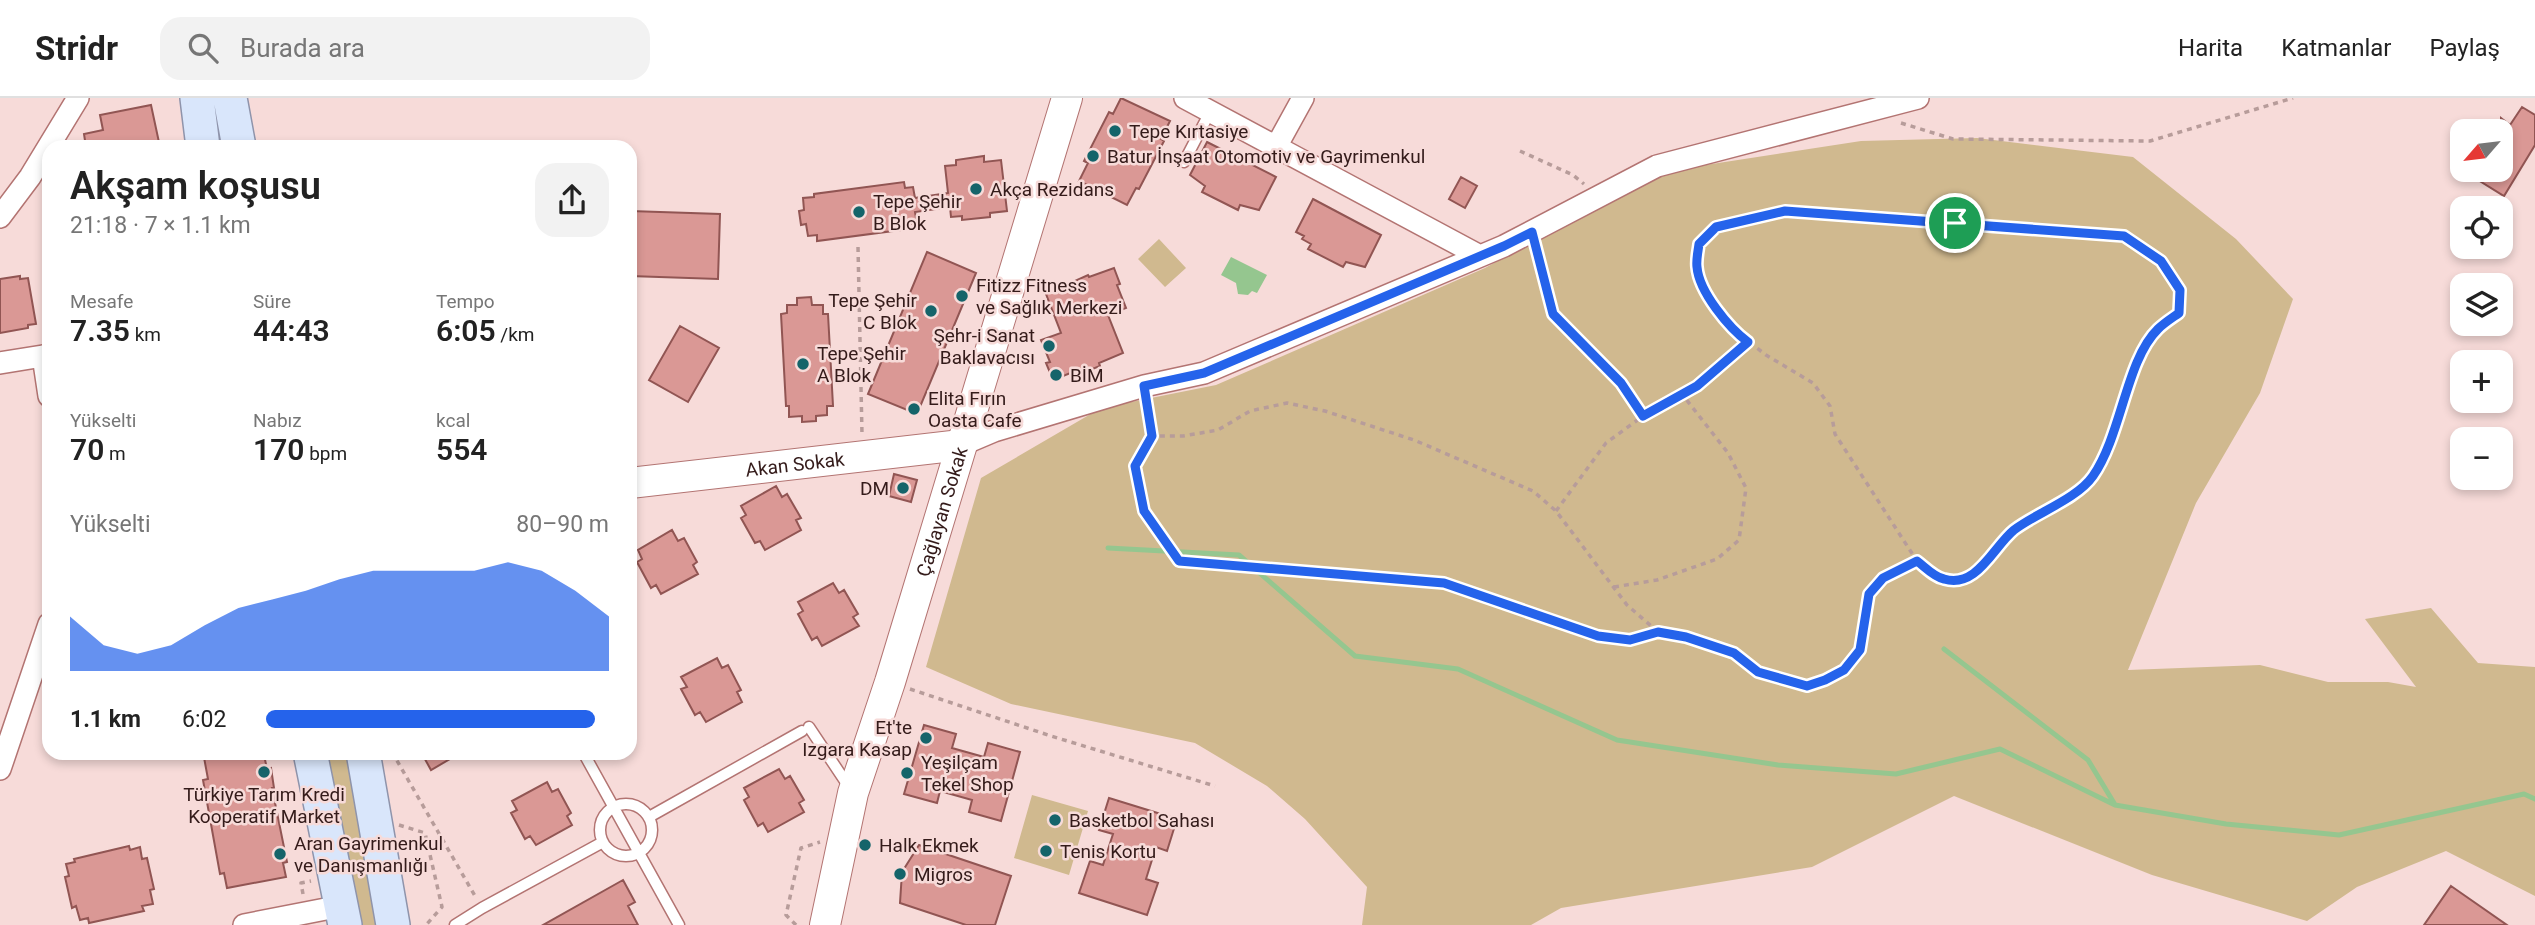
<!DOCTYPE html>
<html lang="tr">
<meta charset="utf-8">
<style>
:root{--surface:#fff;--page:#f2f2f2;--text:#222;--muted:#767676;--line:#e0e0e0;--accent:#2563eb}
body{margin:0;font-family:Roboto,sans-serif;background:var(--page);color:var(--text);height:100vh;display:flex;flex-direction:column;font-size:26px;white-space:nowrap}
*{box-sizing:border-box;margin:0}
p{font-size:23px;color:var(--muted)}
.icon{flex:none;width:38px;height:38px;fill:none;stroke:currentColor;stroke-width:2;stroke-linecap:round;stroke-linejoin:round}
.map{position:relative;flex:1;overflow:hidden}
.side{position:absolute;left:42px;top:42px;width:595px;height:620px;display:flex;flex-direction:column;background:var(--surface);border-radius:21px;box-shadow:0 4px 10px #0003}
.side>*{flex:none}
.needle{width:46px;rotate:242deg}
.fabs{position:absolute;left:2450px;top:21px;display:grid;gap:14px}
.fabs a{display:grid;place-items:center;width:63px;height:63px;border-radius:14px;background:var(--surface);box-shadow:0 4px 10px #0003;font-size:35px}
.pin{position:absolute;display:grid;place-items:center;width:60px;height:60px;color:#fff;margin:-30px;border:4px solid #fff;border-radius:50%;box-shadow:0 2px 7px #0007}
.round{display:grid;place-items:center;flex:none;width:74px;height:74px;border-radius:21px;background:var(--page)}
.summary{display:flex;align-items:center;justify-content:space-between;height:119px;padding:0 28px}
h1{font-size:38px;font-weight:600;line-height:52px}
.stats{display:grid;grid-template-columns:repeat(3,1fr);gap:10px;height:119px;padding:7px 28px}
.stats div{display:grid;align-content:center}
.stats b{font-size:30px;font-weight:600}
.stats small{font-size:19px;font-weight:400}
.stats p{font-size:19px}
.chart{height:196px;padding:14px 28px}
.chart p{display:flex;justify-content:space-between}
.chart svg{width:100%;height:126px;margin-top:7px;fill:var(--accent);opacity:.7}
ul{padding:0 28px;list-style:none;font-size:23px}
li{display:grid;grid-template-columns:112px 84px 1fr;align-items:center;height:52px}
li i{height:18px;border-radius:9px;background:var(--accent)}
header{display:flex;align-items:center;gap:42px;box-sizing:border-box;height:98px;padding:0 35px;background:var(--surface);border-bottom:2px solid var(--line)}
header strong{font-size:33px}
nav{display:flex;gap:38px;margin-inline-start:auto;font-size:24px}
.search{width:490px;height:63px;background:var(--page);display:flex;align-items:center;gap:18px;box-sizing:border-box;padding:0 24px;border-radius:21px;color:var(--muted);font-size:26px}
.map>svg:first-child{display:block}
</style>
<header>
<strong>Stridr</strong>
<div class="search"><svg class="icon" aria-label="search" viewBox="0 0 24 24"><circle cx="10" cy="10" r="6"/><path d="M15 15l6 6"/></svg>Burada ara</div>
<nav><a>Harita</a><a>Katmanlar</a><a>Paylaş</a></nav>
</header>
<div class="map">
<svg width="2535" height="827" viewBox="0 0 2535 827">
<rect width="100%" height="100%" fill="#f7dbd9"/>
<!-- green -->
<path fill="#d0b98f" d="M1977 40 2133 59 2236 141 2293 201 2260 295 2196 405 2128 572 2260 567 2328 584H2388L2416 589 2365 521 2431 510 2478 565 2535 569V798L2446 753 2357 789 2307 823 2152 777 1954 698 1812 769 1561 810 1531 827H1362L1367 789 1305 721 1267 688 1195 645 1011 606 926 569 981 380 1101 310 1216 287 1485 170 1660 74 1861 43Z
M1159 141 1186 170 1165 189 1138 161Z
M323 655H347L378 827H356Z
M1032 697 1088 713 1069 777 1014 760Z"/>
<!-- water -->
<path fill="#95c68f" d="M1231 159 1267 177 1257 195 1252 193 1248 197 1238 196 1236 185 1221 177Z"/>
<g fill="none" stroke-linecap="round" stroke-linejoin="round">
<!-- stream -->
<path stroke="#95c68f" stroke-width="5" d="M1108 450 1239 457 1355 558 1458 571 1617 642 1778 667 1896 676 2000 651 2115 707 2226 726 2339 737 2524 696 2535 701
M1944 551 2088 662 2114 705"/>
</g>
<!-- building -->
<path fill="#da9895" stroke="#915553" stroke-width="2" d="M1121 0 1170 23 1161 41 1164 43 1139 91 1136 90 1127 107 1079 83 1088 65 1084 63 1109 14 1113 16Z
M151 7 160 49H86L84 36 103 32 100 17Z
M2522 9 2535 17V47L2504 98 2462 72H2501V20L2510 27Z
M1207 44 1276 79 1259 112 1240 107 1238 112 1202 94 1205 88 1190 77Z
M984 58V64L1001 62 1007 113 990 115V119L962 122V118L951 119 950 109 915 114 917 125 908 126V131L817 143V137L808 138 806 126 801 127 799 113 804 112 803 100 814 99V96L904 84 905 90 913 89 915 100 948 95 945 68 956 67V62Z
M1461 79 1477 88 1465 110 1449 101Z
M1313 101 1381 137 1365 169 1346 164 1343 169 1308 151 1311 146 1302 141 1304 138 1296 134Z
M630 113 720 116 718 181 630 178Z
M927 154 976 175 917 316 868 296Z
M1114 170 1120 186 1117 187 1126 210 1108 217 1123 255 1099 265 1100 268 1080 276 1078 272 1053 282 1046 265 1050 264 1041 242 1061 235 1046 196 1088 177 1089 179Z
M20 178V181L28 180 36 226 28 227V230L0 235V181Z
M811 199 812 207H823V216H828L833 308H827V317L816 318V323L802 324V318L789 319V308H786L781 216 787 215V207H797V200Z
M680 228 719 250 688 304 649 282Z
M894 376 917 382 911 404 889 398Z
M776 388 782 399 787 396 801 420 796 422 801 432 765 452 760 443 755 445 741 420 746 417 741 408Z
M672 432 678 443 684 440 697 464 693 467 698 476 661 496 656 487 651 490 637 464 642 461 638 452Z
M833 485 839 495 844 492 858 516 853 519 859 528 822 548 817 539 812 542 798 516 803 513 798 504Z
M717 560 722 570 728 567 741 592 737 594 742 604 706 624 700 614 695 617 681 591 687 589 681 579Z
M924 627 956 636 952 650 984 659 988 645 1020 654 1001 723 969 714 972 702 940 693 937 705 904 696Z
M203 654H246L247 660 264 657 267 671 271 670 274 690H272L287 764 283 765 286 779 227 790 224 775 220 776 203 682 208 681Z
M421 654H462L431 672Z
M779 671 785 681 790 678 804 702 799 705 804 714 768 734 763 725 758 728 744 702 749 699 744 690Z
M547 684 552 694 558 691 571 715 567 718 572 727 536 747 530 738 525 741 511 715 517 712 512 703Z
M1109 700 1177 721 1167 753 1156 749 1146 781 1158 785 1147 817 1079 795 1090 763 1103 767 1113 736 1099 732Z
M919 747 1011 778 995 827H966L900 805 902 774Z
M129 748 130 752 140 749 142 761 147 760 154 791 150 792 153 806 142 808 144 813 89 825 88 820 80 822 76 808 72 810 65 779 69 778 66 766 75 764 74 761Z
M623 782 635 804 628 808 638 827H543Z
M2451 788 2507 827H2424Z"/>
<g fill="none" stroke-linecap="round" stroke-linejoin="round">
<defs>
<path id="lane" d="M1184 64 1210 14
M809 629 849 689
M583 654 679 827
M600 732a26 26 0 1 1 52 0a26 26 0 1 1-52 0Z
M649 719 802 633
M455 827 482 810 603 744"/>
<path id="street" d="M1185 0 1480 158
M1276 49 1303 0
M0 119 30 79 78 0
M43 258 49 298
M0 265 49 257
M961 347 994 333 1144 288 1204 275 1504 148 1657 68 1918 0
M0 671 49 526
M244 827 341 808"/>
<g id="secondary">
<path id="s1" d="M630 385 961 347"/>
<path id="s2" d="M825 827 853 695 890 584 1067 0"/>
</g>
<path id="primary" d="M197 0 203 49
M230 0 239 49
M310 654 345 827
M363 654 393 827"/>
</defs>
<!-- lane casing -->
<use href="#lane" stroke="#b37472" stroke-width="13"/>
<!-- street casing -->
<use href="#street" stroke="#b37472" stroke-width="24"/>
<!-- secondary casing -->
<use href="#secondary" stroke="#b37472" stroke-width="32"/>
<!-- primary casing -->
<use href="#primary" stroke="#8f94ab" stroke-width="36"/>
<!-- path -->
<path stroke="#b79c9a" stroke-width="3.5" stroke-dasharray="5 5" stroke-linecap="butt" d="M1901 25 1953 41 2150 43 2293 0
M1520 53 1573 77 1584 86
M1785 113 2125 138 2161 163 2181 192 2179 215 2157 232 2140 257 2109 349 2092 380 2054 410 2014 433 1984 468 1958 483 1941 481 1917 463 1904 443 1835 336 1830 308 1813 285 1766 257 1732 231 1713 206 1697 172 1699 147 1716 129Z
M858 149 862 336
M1537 152 1553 216 1621 285 1643 318
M1147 307 1151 337
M1556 413 1606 345 1643 318 1697 288 1748 244
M1614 489 1657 482 1717 461 1739 442 1746 390 1728 355 1682 296
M1658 534 1630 542 1598 538 1444 485 1179 462 1144 413 1134 367 1151 338H1183L1218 332 1250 313 1287 305 1325 313 1414 342 1533 393 1556 413 1627 507 1658 534 1686 539 1734 555 1758 574 1807 588 1825 582 1844 572 1860 552 1869 496 1883 480 1917 463
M910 591 1051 638 1215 688
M392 654 475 798
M399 727 425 735 442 809 426 827
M303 796 301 785 311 783
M796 827 786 817 801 750 820 744"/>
<!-- lane -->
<use href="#lane" stroke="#fff" stroke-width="10"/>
<!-- street -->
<use href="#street" stroke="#fff" stroke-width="21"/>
<!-- secondary -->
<use href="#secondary" stroke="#fff" stroke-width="30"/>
<!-- primary -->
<use href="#primary" stroke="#d9e6fb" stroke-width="33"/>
</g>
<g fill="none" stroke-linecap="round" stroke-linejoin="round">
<defs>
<path id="route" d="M1785 113 2124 138 2161 163 2180 192 2179 215C2172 220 2164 225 2158 231 2126 262 2122 336 2093 378 2077 401 2036 415 2014 432 1993 449 1977 491 1944 481 1934 479 1925 469 1917 463L1883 480 1869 496 1860 552 1844 572 1825 582 1807 588 1758 574 1734 555 1686 539 1658 534 1630 542 1598 538 1444 485 1179 463 1144 413 1135 368 1152 338 1144 288 1204 275 1504 148 1532 134 1553 216 1621 285 1643 318 1697 288 1748 244C1729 230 1699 194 1697 169 1696 162 1698 154 1699 146L1716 129Z"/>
</defs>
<!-- route casing -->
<use href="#route" stroke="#fff" stroke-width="14"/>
<!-- route -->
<use href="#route" stroke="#2563eb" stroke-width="9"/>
</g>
<!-- markers -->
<g fill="#15646a" stroke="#f7dbd9" stroke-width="2.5">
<circle cx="1115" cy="33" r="7"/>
<circle cx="1093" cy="58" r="7"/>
<circle cx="976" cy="91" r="7"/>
<circle cx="859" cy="114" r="7"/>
<circle cx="962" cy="198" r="7"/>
<circle cx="931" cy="213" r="7"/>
<circle cx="1049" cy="248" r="7"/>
<circle cx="803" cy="266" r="7"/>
<circle cx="1056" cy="277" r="7"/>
<circle cx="914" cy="311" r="7"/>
<circle cx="903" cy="390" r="7"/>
<circle cx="926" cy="640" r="7"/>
<circle cx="264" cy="674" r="7"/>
<circle cx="907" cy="675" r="7"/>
<circle cx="1055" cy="722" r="7"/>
<circle cx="865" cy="747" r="7"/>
<circle cx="1046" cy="753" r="7"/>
<circle cx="280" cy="756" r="7"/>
<circle cx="900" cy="776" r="7"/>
</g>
<g text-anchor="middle" stroke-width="5" stroke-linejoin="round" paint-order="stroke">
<!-- poi labels -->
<g font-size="19" fill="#341b1a" stroke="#f7dbd9" text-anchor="start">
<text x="1129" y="40">Tepe Kırtasiye</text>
<text x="1107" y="65">Batur İnşaat Otomotiv ve Gayrimenkul</text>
<text x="990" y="98">Akça Rezidans</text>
<text x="873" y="110">Tepe Şehir<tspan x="873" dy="22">B Blok</tspan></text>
<text x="976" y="194">Fitizz Fitness<tspan x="976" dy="22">ve Sağlık Merkezi</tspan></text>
<text x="917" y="209" text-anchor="end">Tepe Şehir<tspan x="917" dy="22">C Blok</tspan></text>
<text x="1035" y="244" text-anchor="end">Şehr-i Sanat<tspan x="1035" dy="22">Baklavacısı</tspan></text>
<text x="817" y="262">Tepe Şehir<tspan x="817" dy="22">A Blok</tspan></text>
<text x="1070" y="284">BİM</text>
<text x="928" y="307">Elita Fırın<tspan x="928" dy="22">Oasta Cafe</tspan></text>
<text x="889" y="397" text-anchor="end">DM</text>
<text x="912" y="636" text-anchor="end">Et'te<tspan x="912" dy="22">Izgara Kasap</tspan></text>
<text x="921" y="671">Yeşilçam<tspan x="921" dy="22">Tekel Shop</tspan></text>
<text x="264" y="703" text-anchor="middle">Türkiye Tarım Kredi<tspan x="264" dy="22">Kooperatif Market</tspan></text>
<text x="1069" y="729">Basketbol Sahası</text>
<text x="294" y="752">Aran Gayrimenkul<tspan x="294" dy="22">ve Danışmanlığı</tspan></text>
<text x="879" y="754">Halk Ekmek</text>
<text x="1060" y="760">Tenis Kortu</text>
<text x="914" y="783">Migros</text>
</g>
<!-- street labels -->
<g font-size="19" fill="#341b1a" stroke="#f7dbd9">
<text dy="7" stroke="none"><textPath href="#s1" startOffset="166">Akan Sokak</textPath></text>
<text dy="7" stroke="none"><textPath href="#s2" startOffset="430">Çağlayan Sokak</textPath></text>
</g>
</g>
</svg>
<div class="fabs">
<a><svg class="needle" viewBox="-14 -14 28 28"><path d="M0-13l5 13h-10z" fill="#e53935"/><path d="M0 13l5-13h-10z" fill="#767676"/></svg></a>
<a><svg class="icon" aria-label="locate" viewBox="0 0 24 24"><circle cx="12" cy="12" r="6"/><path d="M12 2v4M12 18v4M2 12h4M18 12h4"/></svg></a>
<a><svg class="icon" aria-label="layers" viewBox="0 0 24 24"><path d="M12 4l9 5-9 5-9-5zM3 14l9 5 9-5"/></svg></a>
<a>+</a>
<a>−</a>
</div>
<div class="pin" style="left:1955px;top:125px;background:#1e9e55"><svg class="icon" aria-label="arrive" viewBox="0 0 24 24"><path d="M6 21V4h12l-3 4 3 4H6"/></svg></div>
<section class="side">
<div class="summary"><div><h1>Akşam koşusu</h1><p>21:18 · 7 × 1.1 km</p></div><a class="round"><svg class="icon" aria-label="share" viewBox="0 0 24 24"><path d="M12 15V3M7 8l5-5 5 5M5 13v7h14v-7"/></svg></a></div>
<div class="stats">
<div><p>Mesafe</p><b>7.35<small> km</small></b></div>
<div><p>Süre</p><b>44:43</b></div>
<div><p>Tempo</p><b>6:05<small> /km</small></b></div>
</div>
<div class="stats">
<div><p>Yükselti</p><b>70<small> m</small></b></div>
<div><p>Nabız</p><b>170<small> bpm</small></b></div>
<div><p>kcal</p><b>554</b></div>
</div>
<div class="chart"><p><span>Yükselti</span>80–90 m</p>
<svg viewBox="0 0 160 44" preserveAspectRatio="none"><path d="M0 44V25L10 35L20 38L30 35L40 28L50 22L60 19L70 16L80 12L90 9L100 9L110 9L120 9L130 6L140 9L150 16L160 25V44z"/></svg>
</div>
<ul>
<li><b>1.1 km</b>6:02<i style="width:96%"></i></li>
</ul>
</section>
</div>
